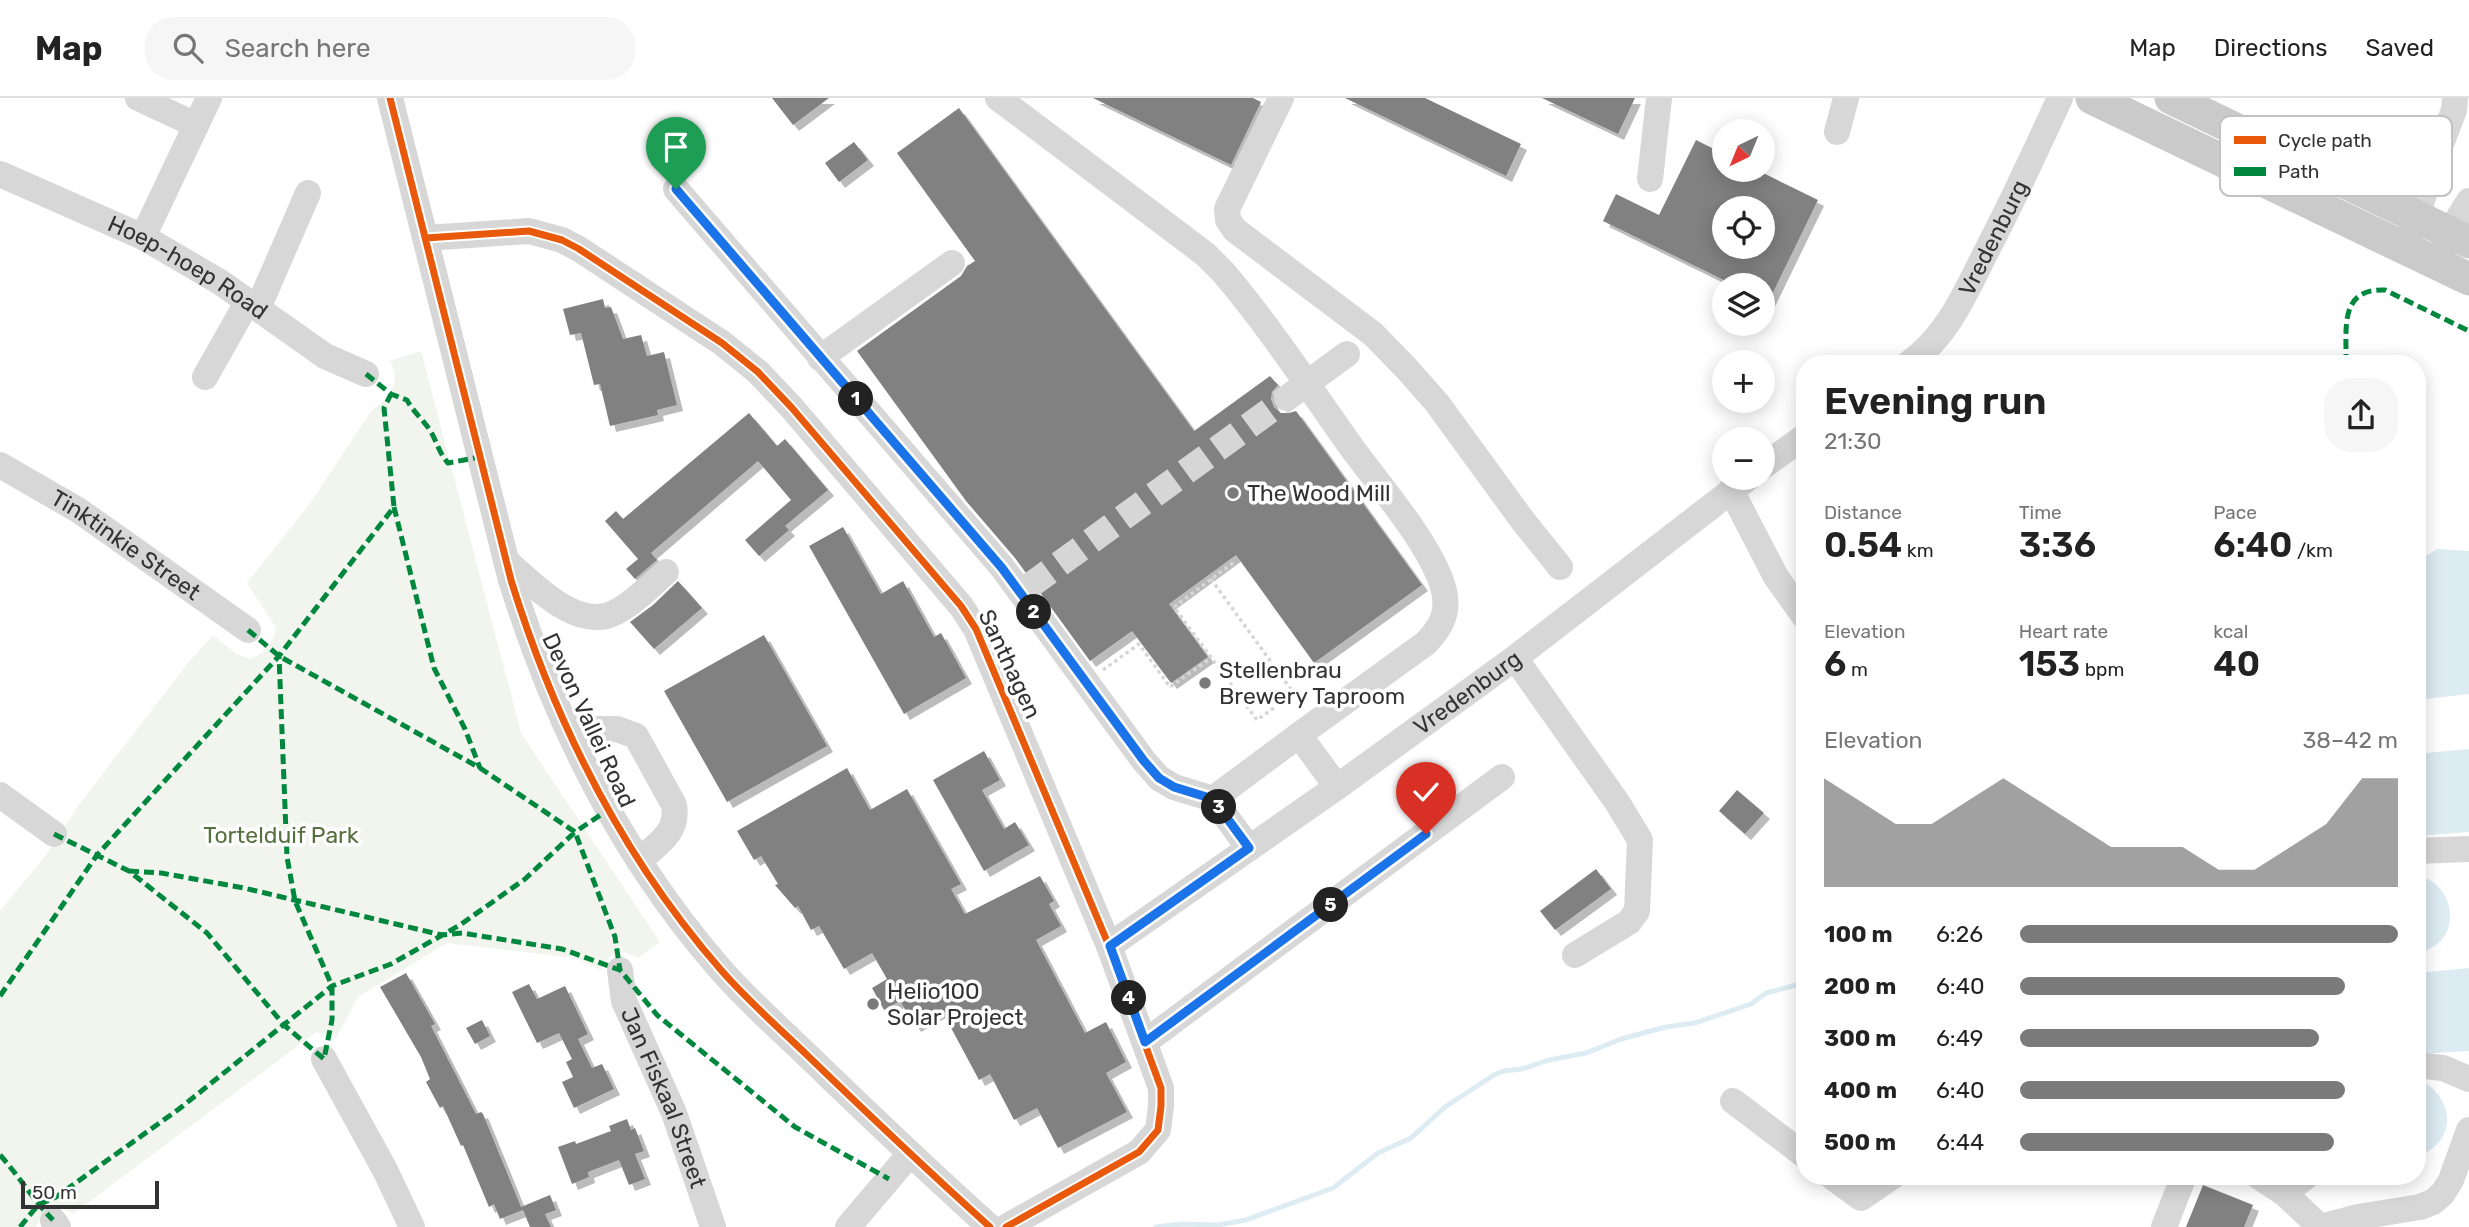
<!DOCTYPE html>
<meta charset="utf-8">
<style>
:root{--surface:#fff;--page:#f6f6f6;--text:#222;--muted:#767676;--line:#e0e0e0;--accent:#7a7a7a}
body{margin:0;font-family:Rubik,sans-serif;background:var(--page);color:var(--text);height:100vh;display:flex;flex-direction:column;font-size:26px;white-space:nowrap}
*{box-sizing:border-box;margin:0}
p{font-size:23px;color:var(--muted)}
.icon{flex:none;width:38px;height:38px;fill:none;stroke:currentColor;stroke-width:2;stroke-linecap:round;stroke-linejoin:round}
.map{position:relative;flex:1;overflow:hidden}
.drawer{position:absolute;left:1796px;top:257px;width:630px;height:830px;display:flex;flex-direction:column;background:var(--surface);border-radius:28px;box-shadow:0 4px 18px #0003}
.drawer>*{flex:none}
.needle{width:46px;rotate:223deg}
.controls{position:absolute;left:1712px;top:21px;display:grid;gap:14px}
.controls a{display:grid;place-items:center;width:63px;height:63px;border-radius:50%;background:var(--surface);box-shadow:0 4px 18px #0003;font-size:35px}
.scale{position:absolute;left:21px;bottom:18px;width:138px;box-sizing:border-box;padding-left:7px;border:4px solid #333;border-top:0;font-size:19px;line-height:24px;white-space:nowrap;color:#333;-webkit-text-stroke:5px #fff;paint-order:stroke}
.pin{position:absolute;display:grid;place-items:center;width:60px;height:60px;color:#fff;margin:-72px -30px;border-radius:50% 50% 50% 0;rotate:-45deg;box-shadow:0 0 7px #0007}
.pin .icon{rotate:45deg}
.km{position:absolute;width:35px;height:35px;margin:-18px;border-radius:50%;background:#222;color:#fff;font-size:19px;line-height:35px;text-align:center}
.round{display:grid;place-items:center;flex:none;width:74px;height:74px;border-radius:28px;background:var(--page)}
.headline{display:flex;align-items:center;justify-content:space-between;height:119px;padding:0 28px}
h1{font-size:38px;font-weight:600;line-height:52px}
.metrics{display:grid;grid-template-columns:repeat(3,1fr);gap:10px;height:119px;padding:7px 28px}
.metrics div{display:grid;align-content:center}
.metrics b{font-size:35px;font-weight:600}
.metrics small{font-size:19px;font-weight:400}
.metrics p{font-size:19px}
.chart{height:196px;padding:14px 28px}
.chart p{display:flex;justify-content:space-between}
.chart svg{width:100%;height:126px;margin-top:7px;fill:var(--accent);opacity:.7}
ul{padding:0 28px;list-style:none;font-size:23px}
li{display:grid;grid-template-columns:112px 84px 1fr;align-items:center;height:52px}
li i{height:18px;border-radius:9px;background:var(--accent)}
header{display:flex;align-items:center;gap:42px;box-sizing:border-box;height:98px;padding:0 35px;background:var(--surface);border-bottom:2px solid var(--line)}
header strong{font-size:33px}
nav{display:flex;gap:38px;margin-inline-start:auto;font-size:24px}
.search{width:490px;height:63px;background:var(--page);display:flex;align-items:center;gap:18px;box-sizing:border-box;padding:0 24px;border-radius:28px;color:var(--muted);font-size:26px}
.map>svg:first-child{display:block}
</style>
<header>
<strong>Map</strong>
<div class="search"><svg class="icon" aria-label="search" viewBox="0 0 24 24"><circle cx="10" cy="10" r="6"/><path d="M15 15l6 6"/></svg>Search here</div>
<nav><a>Map</a><a>Directions</a><a>Saved</a></nav>
</header>
<div class="map">
<svg width="2469" height="1129" viewBox="0 0 2469 1129">
<defs>
<filter id="shadow"><feDropShadow dx="6" dy="6" stdDeviation="0" flood-color="#0004"/></filter>
</defs>
<rect width="100%" height="100%" fill="#fff"/>
<!-- green -->
<path fill="#f1f5ed" d="M421 253 521 635 660 844 638 860 622 853C611 856 606 861 601 872L576 860 447 845 358 899 336 940 316 934 73 1116C63 1108 54 1107 43 1115L36 1129H0V813L46 757 78 708 188 565 213 537 236 556 250 561C267 554 272 547 276 530L247 485 311 404 371 313C390 302 402 283 390 263Z"/>
<!-- water -->
<path fill="#ddebf3" d="M2437 451 2469 453V596L2417 602V464Z
M2469 651V734L2417 738V656Z
M2417 777C2460 787 2462 849 2417 854Z
M2469 870V953L2417 956V875Z
M2417 981C2455 996 2459 1045 2417 1058Z"/>
<g fill="none" stroke-linecap="round" stroke-linejoin="round">
<!-- stream -->
<path stroke="#ddebf3" stroke-width="5" d="M1156 1129 1181 1126 1218 1127 1246 1122 1333 1090 1378 1055 1411 1040 1445 1009 1494 977 1503 973 1522 971 1549 962 1586 955 1621 941 1666 929 1695 925 1751 906 1766 895 1804 885"/>
</g>
<!-- building -->
<path fill="#818181" fill-rule="evenodd" filter="url(#shadow)" d="M772 0H829L793 27Z
M1093 0H1253L1261 4 1231 67Z
M1345 0H1425L1521 46 1506 78Z
M1542 0H1635L1618 36Z
M959 10 1194 333 1270 278 1278 287 1272 294 1271 301 1274 309 1281 315H1289L1296 313 1422 487 1314 565 1236 457 1169 506 1208 559 1171 585 1132 533 1090 563 1015 460 966 403 857 253 961 178 967 168 975 163 897 55Z
M1696 42 1724 56V72H1757L1818 102 1762 217V187H1734L1603 123 1616 96 1659 117ZM1724 110H1762V149H1724Z
M854 44 868 62 839 84 825 65Z
M603 201 605 210 611 209 623 241 641 237 647 258 664 254 677 307 657 312 658 317 610 328 600 286 594 287 581 235 570 237 563 211Z
M749 315 777 348 785 341 828 392 785 428 789 432 759 458 745 442 791 402 758 363 651 455 657 462 635 481 626 471 638 461 605 423 616 413 623 421Z
M843 429 881 496 903 483 934 539 941 535 966 580 904 616 809 448Z
M678 483 702 510 654 551 630 524 653 507Z
M764 537 827 648 727 704 664 593Z
M984 653 1000 682 982 692 1004 731 1015 724 1029 747 984 773 933 682Z
M847 670 870 712 907 691 961 786 951 791 965 816 1040 778 1054 803 1049 806 1061 828 1036 842 1085 935 1106 924 1126 964 1106 975 1127 1014 1058 1050 1037 1010 1014 1022 990 976 979 982 942 913 915 928 900 903 884 912 872 890 887 881 872 855 844 871 819 828 811 832 798 808 795 810 775 787 778 786 761 758 754 762 737 733Z
M1737 692 1764 715 1745 736 1719 713Z
M1596 771 1611 791 1555 832 1540 813Z
M406 875 435 926 431 928 476 1016 481 1014 483 1016 521 1109 550 1097 556 1112 545 1116 551 1129H530L523 1112 500 1121 494 1106 489 1109 463 1047 461 1048 443 1008 440 1010 426 984 430 981 421 959 380 889Z
M529 886 537 901 565 888 588 936 578 941 592 970 602 966 614 991 574 1010 562 984 573 979 566 964 572 961 559 935 537 945 512 894Z
M482 922 490 938 475 946 466 930Z
M627 1021 631 1032 635 1030 644 1053 635 1056 645 1081 629 1087 619 1062 588 1074 589 1079 572 1086 558 1049 575 1043 576 1046 611 1033 609 1028Z
M2203 1087 2253 1107 2244 1129H2186Z"/>
<g fill="none" stroke-linecap="round" stroke-linejoin="round">
<!-- minor-tunnel -->
<path stroke="#d6d6d6" stroke-width="26" stroke-dasharray="26 13" stroke-linecap="butt" d="M1028 489 1287 300"/>
<!-- path -->
<path stroke="#d6d6d6" stroke-width="3.5" stroke-dasharray="3.5 3.5" stroke-linecap="butt" d="M1233 465 1174 509 1257 622 1278 607
M1211 481 1295 597
M1103 572 1139 546 1170 589 1211 560"/>
<!-- minor -->
<g stroke="#d7d7d7" stroke-width="26">
<path d="M138 0 196 27"/>
<path d="M390 0 511 482C555 624 623 760 721 872 748 903 779 930 808 958 868 1016 928 1073 990 1129"/>
<path d="M998 0 1205 156 1223 174C1270 229 1310 291 1352 350 1379 387 1434 450 1444 493 1449 515 1441 529 1426 545L1299 637 1337 689"/>
<path d="M1281 0 1227 111 1228 122 1235 132 1373 236 1407 271 1437 305 1523 423 1560 469"/>
<path d="M1837 34 1846 0"/>
<path id="s1" d="M0 76 143 139 220 184 325 258 366 276"/>
<path d="M1650 81 1659 0"/>
<path d="M676 91 1002 469 1144 663 1159 680 1174 689 1213 701 1299 637"/>
<path d="M2411 135 2441 46 2454 12 2455 0"/>
<path d="M143 139 209 0"/>
<path d="M426 140 529 133 562 142 579 151 722 245 758 274 792 310 961 508 976 531 1109 848 1161 990V1008L1158 1032 1139 1054 1006 1129"/>
<path d="M2443 151 2459 119 2469 103"/>
<path d="M258 210 308 95"/>
<path d="M820 260 952 165"/>
<path id="s2" d="M1908 266C1946 240 1965 196 1985 156 2012 105 2036 52 2060 0"/>
<path d="M205 279 248 203"/>
<path d="M1287 300 1347 256"/>
<path id="s3" d="M0 367 78 412 248 532"/>
<path d="M1762 369 1804 339"/>
<path d="M1731 392 1776 479 1804 518"/>
<path d="M506 463C533 486 578 535 616 514 634 505 651 487 666 474"/>
<path d="M1515 560 1617 704 1640 742 1637 813 1629 824 1575 857"/>
<path d="M569 631H617L636 638 674 707C679 735 657 746 639 763"/>
<path d="M0 697 54 736"/>
<path d="M1213 701 1249 750"/>
<path d="M2417 753 2469 751"/>
<path id="s4" d="M1109 848 1337 689 1515 560 1748 380"/>
<path id="s5" d="M620 872 624 903 674 1015 713 1129"/>
<path d="M1145 944 1502 679"/>
<path d="M324 961 385 1072 412 1129"/>
<path d="M2417 967 2443 970 2469 981"/>
<path d="M1733 1003 1804 1057"/>
<path d="M1831 1078 1861 1100 1893 1078"/>
<path d="M2258 1078 2284 1095 2320 1129"/>
<path d="M2284 1095 2307 1078"/>
<path d="M53 1122 58 1129"/>
<path d="M848 1129 910 1056"/>
<path d="M2164 1129 2184 1078"/>
<path d="M2320 1129 2358 1119 2420 1109 2433 1104 2443 1095 2451 1082 2469 1032"/>
</g>
<!-- major -->
<path stroke="#cacaca" stroke-width="33" d="M2092 0 2469 181
M2171 0 2469 144"/>
<!-- quiet -->
<path stroke="#00873e" stroke-width="5" stroke-dasharray="10 5" stroke-linecap="butt" d="M2346 266C2347 232 2338 190 2385 192L2469 233
M366 276 391 296 407 302C413 314 424 322 431 334 437 344 439 355 448 365L480 359
M394 409 434 570 465 631 480 670
M248 532 279 558 480 670 575 734 608 712
M54 736 129 773 207 835 284 927 324 961 332 922V888L295 803 287 759 279 558
M129 773 161 775 244 790 442 837 462 835 562 851 620 872 657 917 795 1029 889 1081
M0 898 97 757 279 558 394 409 384 310 391 296
M0 1057C19 1078 33 1102 53 1122
M20 1129 38 1107 56 1099 179 1011 332 888 391 866 460 827 525 781 575 734 615 839 620 872"/>
<defs>
<path id="cycleway" d="M390 0 511 482C555 624 623 760 721 872 748 903 779 930 808 958 868 1016 928 1073 990 1129
M426 140 529 133 562 142 579 151 722 245 758 274 792 310 961 508 976 531 1109 848 1161 990V1008L1158 1032 1139 1054 1006 1129"/>
</defs>
<!-- cycleway casing -->
<use href="#cycleway" stroke="#fff" stroke-width="11"/>
<!-- cycleway -->
<use href="#cycleway" stroke="#e8590c" stroke-width="7"/>
</g>
<g fill="none" stroke-linecap="round" stroke-linejoin="round">
<defs>
<path id="route" d="M676 91 1002 470 1144 663 1159 680 1174 689 1213 701 1249 750 1110 848 1145 944 1426 736"/>
</defs>
<!-- route casing -->
<use href="#route" stroke="#fff" stroke-width="14"/>
<!-- route -->
<use href="#route" stroke="#1a73e8" stroke-width="9"/>
</g>
<!-- markers -->
<g fill="#7a7a7a" stroke="#fff" stroke-width="2.5">
<circle cx="1233" cy="395" r="7"/>
<circle cx="1205" cy="585" r="7"/>
<circle cx="873" cy="906" r="7"/>
</g>
<g text-anchor="middle" stroke-width="7" stroke-linejoin="round" paint-order="stroke">
<!-- street labels -->
<g font-size="23" fill="#333" stroke="#fff">
<text dy="8" stroke="none"><textPath href="#s2" startOffset="154">Vredenburg</textPath></text>
<text dy="8" stroke="none"><textPath href="#s1" startOffset="210">Hoep-hoep Road</textPath></text>
<text dy="8" stroke="none"><textPath href="#s3" startOffset="149">Tinktinkie Street</textPath></text>
<text transform="translate(1010 566) rotate(65)" y="8">Santhagen</text>
<text dy="8" stroke="none"><textPath href="#s4" startOffset="439">Vredenburg</textPath></text>
<text transform="translate(589 622) rotate(65)" y="8">Devon Vallei Road</text>
<text dy="8" stroke="none"><textPath href="#s5" startOffset="136">Jan Fiskaal Street</textPath></text>
</g>
<!-- poi labels -->
<g font-size="23" fill="#333" stroke="#fff" text-anchor="start">
<text x="1247" y="403">The Wood Mill</text>
<text x="1219" y="580">Stellenbrau<tspan x="1219" dy="26">Brewery Taproom</tspan></text>
<text x="887" y="901">Helio100<tspan x="887" dy="26">Solar Project</tspan></text>
</g>
<!-- park labels -->
<g font-size="23" fill="#56703f" stroke="#fff">
<text x="281" y="745">Tortelduif Park</text>
</g>
</g>
<!-- legend -->
<rect x="2220" y="18" width="232" height="80" rx="10" fill="#fff" stroke="#c2c2c2" stroke-width="2"/>
<rect x="2234" y="38" width="32" height="8" fill="#e8590c"/>
<rect x="2234" y="69" width="32" height="9" fill="#00873e"/>
<g font-size="19" fill="#333">
<text x="2278" y="49">Cycle path</text>
<text x="2278" y="80">Path</text>
</g>
</svg>
<div class="controls">
<a><svg class="needle" viewBox="-14 -14 28 28"><path d="M0-13l5 13h-10z" fill="#e53935"/><path d="M0 13l5-13h-10z" fill="#767676"/></svg></a>
<a><svg class="icon" aria-label="locate" viewBox="0 0 24 24"><circle cx="12" cy="12" r="6"/><path d="M12 2v4M12 18v4M2 12h4M18 12h4"/></svg></a>
<a><svg class="icon" aria-label="layers" viewBox="0 0 24 24"><path d="M12 4l9 5-9 5-9-5zM3 14l9 5 9-5"/></svg></a>
<a>+</a>
<a>−</a>
</div>
<div class="scale">50 m</div>
<div class="pin" style="left:676px;top:91px;background:#1e9e55"><svg class="icon" aria-label="arrive" viewBox="0 0 24 24"><path d="M6 21V4h12l-3 4 3 4H6"/></svg></div>
<div class="pin" style="left:1426px;top:736px;background:#d93025"><svg class="icon" aria-label="check" viewBox="0 0 24 24"><path d="M5 12l5 5 9-10"/></svg></div>
<b class="km" style="left:856px;top:301px">1</b>
<b class="km" style="left:1034px;top:514px">2</b>
<b class="km" style="left:1219px;top:709px">3</b>
<b class="km" style="left:1129px;top:900px">4</b>
<b class="km" style="left:1331px;top:807px">5</b>
<section class="drawer">
<div class="headline"><div><h1>Evening run</h1><p>21:30</p></div><a class="round"><svg class="icon" aria-label="share" viewBox="0 0 24 24"><path d="M12 15V3M7 8l5-5 5 5M5 13v7h14v-7"/></svg></a></div>
<div class="metrics">
<div><p>Distance</p><b>0.54<small> km</small></b></div>
<div><p>Time</p><b>3:36</b></div>
<div><p>Pace</p><b>6:40<small> /km</small></b></div>
</div>
<div class="metrics">
<div><p>Elevation</p><b>6<small> m</small></b></div>
<div><p>Heart rate</p><b>153<small> bpm</small></b></div>
<div><p>kcal</p><b>40</b></div>
</div>
<div class="chart"><p><span>Elevation</span>38–42 m</p>
<svg viewBox="0 0 160 44" preserveAspectRatio="none"><path d="M0 44V6L10 14L20 22L30 22L40 14L50 6L60 14L70 22L80 30L90 30L100 30L110 38L120 38L130 30L140 22L150 6L160 6V44z"/></svg>
</div>
<ul>
<li><b>100 m</b>6:26<i style="width:100%"></i></li>
<li><b>200 m</b>6:40<i style="width:86%"></i></li>
<li><b>300 m</b>6:49<i style="width:79%"></i></li>
<li><b>400 m</b>6:40<i style="width:86%"></i></li>
<li><b>500 m</b>6:44<i style="width:83%"></i></li>
</ul>
</section>
</div>
